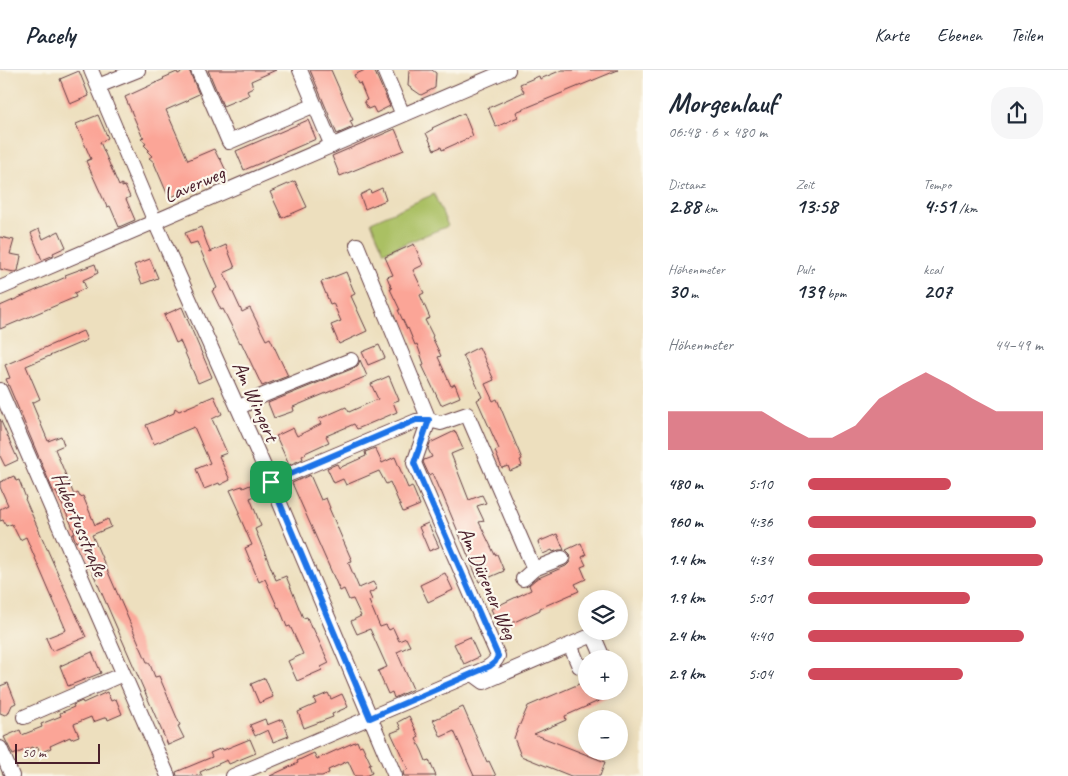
<!DOCTYPE html>
<html lang="de">
<meta charset="utf-8">
<style>
:root{--surface:#fff;--page:#f6f6f7;--text:#1f2937;--muted:#747a83;--line:#e0e1e3;--accent:#d1495b}
body{margin:0;font-family:Caveat,sans-serif;background:var(--page);color:var(--text);height:100vh;display:flex;flex-direction:column;font-size:19px;white-space:nowrap}
*{box-sizing:border-box;margin:0}
p{font-size:16px;color:var(--muted)}
.icon{flex:none;width:28px;height:28px;fill:none;stroke:currentColor;stroke-width:2;stroke-linecap:round;stroke-linejoin:round}
.map{position:relative;flex:1;overflow:hidden}
.drawer{display:flex;flex-direction:column;background:var(--surface);width:425px}
.drawer>*{flex:none}
.fabs{position:absolute;left:578px;top:520px;display:grid;gap:10px}
.fabs a{display:grid;place-items:center;width:50px;height:50px;border-radius:50%;background:var(--surface);box-shadow:0 2px 12px #0003;font-size:25px}
.scale{position:absolute;left:15px;bottom:12px;width:85px;box-sizing:border-box;padding-left:5px;border:2px solid #4a1f2b;border-top:0;font-size:14px;line-height:18px;white-space:nowrap;color:#4a1f2b;-webkit-text-stroke:4px #fbf7ec;paint-order:stroke}
.pin{position:absolute;display:grid;place-items:center;width:42px;height:42px;color:#fff;margin:-21px;border-radius:10px;box-shadow:0 2px 8px #0006}
.round{display:grid;place-items:center;flex:none;width:52px;height:52px;border-radius:20px;background:var(--page)}
.summary{display:flex;align-items:center;justify-content:space-between;height:85px;padding:0 25px}
h1{font-size:28px;font-weight:700;line-height:38px}
.figures{display:grid;grid-template-columns:repeat(3,1fr);gap:8px;height:85px;padding:5px 25px}
.figures div{display:grid;align-content:center}
.figures b{font-size:21px;font-weight:700}
.figures small{font-size:14px;font-weight:400}
.figures p{font-size:14px}
.chart{height:140px;padding:10px 25px}
.chart p{display:flex;justify-content:space-between}
.chart svg{width:100%;height:90px;margin-top:5px;fill:var(--accent);opacity:.7}
ul{padding:0 25px;list-style:none;font-size:16px}
li{display:grid;grid-template-columns:80px 60px 1fr;align-items:center;height:38px}
li i{height:12px;border-radius:6px;background:var(--accent)}
header{display:flex;align-items:center;gap:30px;box-sizing:border-box;height:70px;padding:0 25px;background:var(--surface);border-bottom:1px solid var(--line)}
header strong{font-size:24px}
nav{display:flex;gap:28px;margin-inline-start:auto;font-size:18px}
main{display:flex;flex:1;min-height:0}
.map>svg:first-child{display:block}
</style>
<header>
<strong>Pacely</strong>
<nav><a>Karte</a><a>Ebenen</a><a>Teilen</a></nav>
</header>
<main>
<div class="map">
<svg width="643" height="706" viewBox="0 0 643 706">
<rect width="100%" height="100%" fill="#fbf7ec"/>
<filter id="ink" filterUnits="userSpaceOnUse"><feTurbulence type="fractalNoise" baseFrequency=".02" numOctaves="2"/><feDisplacementMap in="SourceGraphic" scale="10" xChannelSelector="R" yChannelSelector="G"/><feConvolveMatrix kernelMatrix="1 2 1 2 8 2 1 2 1" color-interpolation-filters="sRGB"/></filter>
<filter id="wash" filterUnits="userSpaceOnUse"><feTurbulence type="fractalNoise" baseFrequency=".0096" numOctaves="4" result="noise"/><feDisplacementMap in="SourceGraphic" scale="20" xChannelSelector="R" yChannelSelector="G"/><feGaussianBlur stdDeviation="1.12" result="paint"/><feColorMatrix in="noise" values="0 0 0 0 0 0 0 0 0 0 0 0 0 0 0 0 0 1.4 0 .05"/><feComposite in="paint" operator="in"/></filter>
<g filter="url(#wash)">
<rect width="100%" height="100%" fill="#eddfbe"/>
<!-- green -->
<path fill="#aac064" stroke="#7a7048" d="M434 124 448 156 384 182 371 152Z"/>
<g id="blocks">
<!-- building -->
<path fill="#fba597" d="M186 0H189L199 24 188 29 189 30 166 40 188 90 214 79 219 89 220 88 227 103 208 111V113L195 119 194 117 169 128 154 93H155L149 88 152 86 147 81 149 80 144 75 146 74 141 68 144 67 142 66 125 27 164 9 163 8 177 2 178 4Z
M208 0H276L251 11 253 18 247 21 249 25 223 36Z
M310 0H331L353 50 350 51 353 57 337 64Z
M365 0H374L390 36 376 43 373 37 368 39 364 31 367 30 360 13 358 14 354 5Z
M409 0H432L436 3 435 18 421 25 408 16Z
M562 0H618L516 42 518 47 496 57 488 38 524 22 520 14 539 6 540 9Z
M79 1 89 26 70 34 60 9Z
M464 43 473 66 442 80 441 77 434 80 426 63 433 59 432 58Z
M98 45 108 68 100 72 119 116 122 114V117L125 116 130 127 126 129 135 150 119 157 110 136 107 137 86 91 91 89 76 54Z
M308 50 316 69 244 100 236 81Z
M395 59 404 80 340 106 332 86Z
M295 111 307 137 282 148 270 122Z
M382 118 386 130 365 139 360 125 370 120 371 123Z
M201 157 210 182 226 175 235 198 224 203 242 242 250 238 266 270 270 268 288 306 262 316 241 272 240 273 223 239 221 240 212 221 217 218 197 172 190 174 185 163Z
M39 159 43 169 59 161 66 177 53 183 54 185 42 190 31 163Z
M0 167 14 170 10 184 21 186 18 201 14 202 0 199Z
M414 174 423 195 413 200 424 223 420 225 430 248 425 250 433 266 432 267 441 286 438 287 451 316 455 314 460 327 441 335 422 295 424 294 417 274 415 275 408 258 407 259 398 240H400L390 219H392L387 207 393 205 385 187Z
M150 189 158 208 142 214 134 195Z
M95 194 98 203 83 210 86 218 74 223 76 227 0 259V236L66 207 65 205Z
M346 202 355 224 351 226 367 261 339 274 331 255 341 251 333 233 330 234 321 212Z
M182 237 212 307 198 313 180 271 176 273 164 245Z
M83 261 87 270 26 296 40 329 32 333 48 371 61 366 64 375 55 379 74 425 78 423 80 427 83 426 95 455 108 449 111 457 92 465 147 592H149L155 607 159 606 180 655 178 656 184 668 168 675 79 471 76 472 73 464 75 463 69 449 56 422 54 423 6 309 10 308 5 295Z
M379 275 385 288 368 295 362 282Z
M479 277 494 310 485 314 493 331 497 329 522 389 520 390 522 396 510 401 508 396 502 398 495 381 499 379 477 330 482 327 463 285Z
M360 290 367 306 293 337 294 341 274 348 268 333 354 298 358 295Z
M389 306 399 330 393 332 397 342 357 359 354 354 326 366 329 372 305 383 306 384 302 386 303 389 289 395 276 366 293 358 297 366 321 354 319 349 346 337 349 342 378 329 371 314Z
M214 326 222 344 212 349 227 383 219 386 230 410 220 415 219 413 204 419 196 399 210 393 194 357 154 374 146 355 174 343 175 338 179 341Z
M0 349 18 390 5 396 0 386Z
M455 361 463 379 451 384 469 430 482 425 486 433 477 436 484 451 479 452 495 485 497 484 504 501 479 512 441 421 440 422 432 403 429 405 423 392 424 390 432 387 428 379 430 373Z
M375 378 382 393 395 387 408 418 412 416 420 435 403 442 390 412 386 414 379 401 346 415 343 409 334 413 327 398 337 394 339 398 366 386 365 382Z
M310 405 321 430 326 428 330 438H329L352 491 348 492 359 518 373 512 377 519 369 523 372 530 369 531 380 557 386 555 389 560 393 558 399 571 406 568 410 576 397 582 413 619 394 628 392 622 388 624 378 601 387 597 370 559 357 564 351 551 361 546 353 529 349 530 344 519 340 521 292 413Z
M14 406 16 411 19 410 26 428 25 429 86 567 52 581 46 568 66 560 26 467 20 470 12 454 6 456 3 450 0 451V439L8 435 0 417V412Z
M250 415 255 426 250 428 261 456 255 459 276 510 286 506 303 548 307 547 311 558H313L329 593 321 597 322 600 297 611 288 591 303 584 290 556 287 557 279 537 278 538 265 509 259 512 245 478 252 475 238 443 240 442 230 420 242 416 243 418Z
M428 453 439 477 429 481 419 457Z
M557 464 564 480H559L553 482 552 480 543 484 538 472Z
M581 473 586 485 582 487 586 495 581 497 586 509 575 514 579 521 540 538V540L510 554V556L501 560 491 539 531 520 529 515 536 509 566 496 569 493 571 489 570 484 566 480Z
M445 503 453 520 428 532 420 515Z
M470 567 479 587 464 594 454 574Z
M92 582 101 603 68 616 60 596Z
M265 608 273 627 259 633 251 614Z
M586 611V621H621L565 646 566 650 534 664 605 692 600 706H571L521 686 514 668 528 636Z
M8 613 16 633 12 635 8 644 5 645 0 643V616Z
M107 622 111 631 116 629 122 644 108 650 107 647 93 652 91 647 74 654 79 666 71 669 70 667 50 676 51 678 40 683 38 677 33 679 32 677 13 685 4 667 20 660 22 665 42 657 41 654 61 646 60 643 74 637 73 635 82 631 83 633Z
M328 623 331 629 342 624 348 637 332 644 333 647 304 658 298 642 316 634 314 629Z
M463 637 487 692 489 691 496 706H474L454 661 441 667 433 650Z
M409 646 419 667 416 669 422 681 426 691 429 690 436 706H404L403 702 408 699 391 663 401 659 398 652Z
M265 649 267 655 282 649 289 666 273 672 268 660 255 666 250 655Z
M250 669 256 683 229 694 227 690 200 702 202 706H177L176 702 212 687 210 683 222 678 223 680Z
M357 671 359 676 362 675 371 694 369 695 372 703 365 706H355L348 691 328 700 329 703 322 706H270L298 693 297 691 314 683 317 689Z"/>
</g>
</g>
<g filter="url(#ink)">
<use href="#blocks" fill-opacity="0" stroke="#623c41" stroke-width="1"/>
<g fill="none" stroke-linecap="round" stroke-linejoin="round">
<defs>
<path id="minor" d="M91 0 155 152 271 412 395 706
M198 0 229 72 315 35
M300 0 332 76
M384 0 403 45
M98 16 138 0
M0 218 508 0
M0 320 168 706
M238 338 264 325 351 290
M271 412 416 351 429 350 441 353 467 344 534 499
M523 509 534 499 562 488
M570 575 579 596 582 597 586 596
M473 604 484 612 588 567H594L601 583 600 589
M24 647 123 604
M0 678 12 706
M233 706 467 606C479 601 493 598 498 586L414 393 429 350 357 175"/>
</defs>
<!-- minor casing -->
<use href="#minor" stroke="#623c41" stroke-width="16"/>
<!-- minor -->
<use href="#minor" stroke="#fff" stroke-width="14"/>
</g>
</g>
<g fill="none" stroke-linecap="round" stroke-linejoin="round" filter="url(#ink)">
<defs>
<path id="route" d="M416 350H429L414 393 498 586 495 592 490 596 370 648 271 412Z"/>
</defs>
<!-- route casing -->
<use href="#route" stroke="#fff" stroke-width="10"/>
<!-- route -->
<use href="#route" stroke="#1a73e8" stroke-width="6"/>
</g>
<g text-anchor="middle" stroke-width="4.5" stroke-linejoin="round" paint-order="stroke">
<!-- street labels -->
<g font-size="21" fill="#4a1f2b" stroke="#fbf7ec">
<text transform="translate(194 114) rotate(-23)" y="7">Laverweg</text>
<text transform="translate(256 331) rotate(66)" y="7">Am Wingert</text>
<text transform="translate(80 454) rotate(67)" y="7">Hubertusstraße</text>
<text transform="translate(488 513) rotate(67)" y="7">Am Dürener Weg</text>
</g>
</g>
</svg>
<div class="fabs">
<a><svg class="icon" aria-label="layers" viewBox="0 0 24 24"><path d="M12 4l9 5-9 5-9-5zM3 14l9 5 9-5"/></svg></a>
<a>+</a>
<a>−</a>
</div>
<div class="scale">50 m</div>
<div class="pin" style="left:271px;top:412px;background:#1e9e55"><svg class="icon" aria-label="arrive" viewBox="0 0 24 24"><path d="M6 21V4h12l-3 4 3 4H6"/></svg></div>
</div>
<section class="drawer">
<div class="summary"><div><h1>Morgenlauf</h1><p>06:48 · 6 × 480 m</p></div><a class="round"><svg class="icon" aria-label="share" viewBox="0 0 24 24"><path d="M12 15V3M7 8l5-5 5 5M5 13v7h14v-7"/></svg></a></div>
<div class="figures">
<div><p>Distanz</p><b>2.88<small> km</small></b></div>
<div><p>Zeit</p><b>13:58</b></div>
<div><p>Tempo</p><b>4:51<small> /km</small></b></div>
</div>
<div class="figures">
<div><p>Höhenmeter</p><b>30<small> m</small></b></div>
<div><p>Puls</p><b>139<small> bpm</small></b></div>
<div><p>kcal</p><b>207</b></div>
</div>
<div class="chart"><p><span>Höhenmeter</span>44–49 m</p>
<svg viewBox="0 0 160 44" preserveAspectRatio="none"><path d="M0 44V25L10 25L20 25L30 25L40 25L50 32L60 38L70 38L80 32L90 19L100 12L110 6L120 12L130 19L140 25L150 25L160 25V44z"/></svg>
</div>
<ul>
<li><b>480 m</b>5:10<i style="width:61%"></i></li>
<li><b>960 m</b>4:36<i style="width:97%"></i></li>
<li><b>1.4 km</b>4:34<i style="width:100%"></i></li>
<li><b>1.9 km</b>5:01<i style="width:69%"></i></li>
<li><b>2.4 km</b>4:40<i style="width:92%"></i></li>
<li><b>2.9 km</b>5:04<i style="width:66%"></i></li>
</ul>
</section>
</main>
